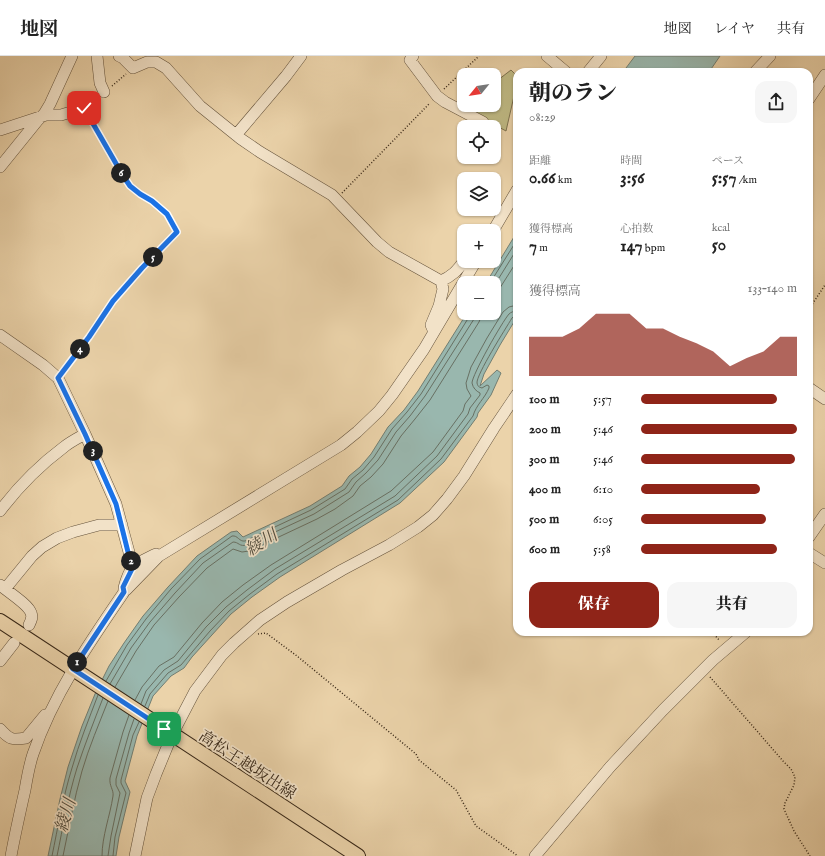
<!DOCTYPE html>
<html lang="ja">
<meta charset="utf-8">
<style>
:root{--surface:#fff;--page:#f6f6f6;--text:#222;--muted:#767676;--line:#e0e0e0;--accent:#8f2418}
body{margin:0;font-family:"IM FELL English","Noto Serif JP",serif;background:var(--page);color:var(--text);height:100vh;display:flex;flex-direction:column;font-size:15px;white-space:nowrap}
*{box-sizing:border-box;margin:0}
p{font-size:13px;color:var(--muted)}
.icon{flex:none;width:22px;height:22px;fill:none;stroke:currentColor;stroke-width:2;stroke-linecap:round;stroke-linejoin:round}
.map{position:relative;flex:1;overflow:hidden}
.side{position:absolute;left:513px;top:12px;width:300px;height:568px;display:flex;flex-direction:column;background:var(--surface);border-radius:12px;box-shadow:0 1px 3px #0004}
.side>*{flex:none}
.needle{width:26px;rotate:240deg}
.controls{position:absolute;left:457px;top:12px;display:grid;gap:8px}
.controls a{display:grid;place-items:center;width:44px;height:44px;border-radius:8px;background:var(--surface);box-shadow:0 1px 3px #0004;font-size:20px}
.pin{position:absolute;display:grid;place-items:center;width:34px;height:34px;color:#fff;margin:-17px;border-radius:8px;box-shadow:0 2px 6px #0006}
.km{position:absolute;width:20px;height:20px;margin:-10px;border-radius:50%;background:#222;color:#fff;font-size:11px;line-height:20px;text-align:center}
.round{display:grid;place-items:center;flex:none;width:42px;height:42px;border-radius:12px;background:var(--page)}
.headline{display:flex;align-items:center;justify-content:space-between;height:68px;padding:0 16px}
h1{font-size:22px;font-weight:800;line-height:30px}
.stats{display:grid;grid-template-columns:repeat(3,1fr);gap:6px;height:68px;padding:4px 16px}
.stats div{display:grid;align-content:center}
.stats b{font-size:17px;font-weight:800}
.stats small{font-size:11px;font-weight:400}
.stats p{font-size:11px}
.chart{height:112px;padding:8px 16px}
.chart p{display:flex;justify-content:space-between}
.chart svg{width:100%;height:72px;margin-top:4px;fill:var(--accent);opacity:.7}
.primary-button{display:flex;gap:8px;margin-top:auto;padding:8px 16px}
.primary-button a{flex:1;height:46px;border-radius:12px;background:var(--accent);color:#fff;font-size:16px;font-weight:800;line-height:46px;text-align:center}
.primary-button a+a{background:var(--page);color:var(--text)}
ul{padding:0 16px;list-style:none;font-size:13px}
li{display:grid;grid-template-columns:64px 48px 1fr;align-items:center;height:30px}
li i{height:10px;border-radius:5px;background:var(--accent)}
header{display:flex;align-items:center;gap:24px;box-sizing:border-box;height:56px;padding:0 20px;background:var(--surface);border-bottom:1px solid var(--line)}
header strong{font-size:19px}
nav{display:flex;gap:22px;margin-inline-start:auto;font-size:14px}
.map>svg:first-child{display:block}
</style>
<header>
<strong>地図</strong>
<nav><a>地図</a><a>レイヤ</a><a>共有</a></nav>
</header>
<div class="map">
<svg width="825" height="800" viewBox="0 0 825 800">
<rect width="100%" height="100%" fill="#ebd3aa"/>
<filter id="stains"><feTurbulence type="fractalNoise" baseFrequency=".005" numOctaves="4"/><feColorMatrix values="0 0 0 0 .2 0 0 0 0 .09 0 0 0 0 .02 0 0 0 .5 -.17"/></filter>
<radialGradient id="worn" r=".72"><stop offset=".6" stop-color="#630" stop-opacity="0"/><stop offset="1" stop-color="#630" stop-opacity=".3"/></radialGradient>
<!-- green -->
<path fill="#bfba84" stroke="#7c714e" d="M511 14 517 20V27L506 75 462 51 465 49H494V27Z"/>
<!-- water -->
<path fill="#99b7ae" stroke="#727e72" d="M635 0H720L709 16H623Z
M517 176V261L500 289 484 318 480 330 497 314 501 317 491 339 478 357 477 361 444 406 400 447 280 521 252 541 231 558 192 601 184 612 171 620 153 640 137 680 125 725 130 736 119 781 116 800H48L60 743 68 711 82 670 95 638 109 610 124 587 143 560 168 531 197 500 231 476 237 475 243 481 310 450 342 430 349 420 360 411 371 398 388 371 404 354 418 335 467 257H494V227H486Z"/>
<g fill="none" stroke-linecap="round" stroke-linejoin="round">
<!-- shore -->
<path stroke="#687063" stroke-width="1" d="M490 227 517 184
M494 230 517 193
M494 239 498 235 517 205
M106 625 127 589 146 563 171 533 200 503 232 480C238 479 239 486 245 485L311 454 345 433 352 423 363 414 374 401 392 373 407 356 421 338 469 261 470 257
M110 628 131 592 150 566 175 537 203 507 233 486C239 486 239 491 247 489L314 458 349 436 356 426 366 417 378 404 396 376 410 360 425 340 474 263 475 257
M115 631 136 595 154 569 179 541 207 512 233 493 242 496 249 495 317 463 335 453 353 440 360 430 371 421 383 408 401 380 415 363 430 344 479 266 481 261V257
M135 644 142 631 159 610 174 601 202 567 222 546 243 529 271 509 391 435 433 396 463 355 465 348 471 340 467 333 466 327 471 311 487 282 503 256 509 251 517 249
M141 648 146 635 164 614 178 605 206 571 226 551 247 534 275 513 395 440 437 400 468 358 470 352 480 339V337C476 335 473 332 472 327 472 319 502 266 509 258 511 256 514 255 517 255
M145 650 150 638 168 617 181 609 210 575 229 555 250 538 277 518 398 444 441 403 473 360C476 349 485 342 489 332V330L487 329 482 332C479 331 478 331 477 327 476 319 506 272 512 262L514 260H517
M52 800C58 771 63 741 72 712 79 687 89 663 98 639
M57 800C63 771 68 741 77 712 85 688 94 665 103 642
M63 800C69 772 74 743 82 715 89 691 99 668 108 645
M102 800C102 780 110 760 113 740 114 734 109 730 110 722L123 676 129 659
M108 800 111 780 120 737 116 729V723L129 677 134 663
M113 800 115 781 126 737 121 727V724L133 679 139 666"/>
<defs>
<path id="minor" d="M97 0 100 27 104 36
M413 0 410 4 437 40 445 46 483 66
M547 0 566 16
M588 16 601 0
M755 16 770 0
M809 43 825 19
M0 74 46 59H61L84 52
M236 79 286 20 301 0
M0 111 38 64 44 58 50 48 72 0
M493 175 517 134
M441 225C452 220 457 215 464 205
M434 276 476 205
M0 279 43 309 58 322 85 378 116 448 133 511
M809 332 825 343
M0 455C18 431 40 409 64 391 70 386 78 382 85 378
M809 481 825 458
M809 497 825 507
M0 529C7 535 29 549 31 557 33 561 31 565 29 569
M5 533 32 500 42 491 57 482 73 476 99 469H122
M126 534 158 501
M0 605 14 587
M0 673C10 684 12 684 26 682L45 659
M11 800C15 778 20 756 25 734 27 722 29 710 33 698 53 639 89 587 124 536 123 531 129 515 133 511 136 508 151 500 156 498L159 500 341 389 357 376 379 355 392 339 424 293 434 276 431 269 439 250 443 233 441 225 389 196 377 186 332 139 260 96 241 83 200 50 166 12 156 6H147L133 12 123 2 119 0
M135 800 147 742 156 718 172 679 195 635 222 599 234 587 260 564 287 546 342 514 389 489 418 471 433 459 447 443 464 420 494 372 517 338
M535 800 610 711 663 654 713 604 746 576"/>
<path id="major" d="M0 565 358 800"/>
</defs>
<!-- minor casing -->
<use href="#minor" stroke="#65533c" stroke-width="12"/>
<!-- major casing -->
<use href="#major" stroke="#382818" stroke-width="16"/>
<!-- path -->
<path stroke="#382818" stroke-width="1.5" stroke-dasharray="1 2" stroke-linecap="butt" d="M112 30 126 18
M444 33 479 0
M91 46 98 41
M342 137 430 47
M809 253 825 229
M64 314 89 281 113 245 142 212 177 176 167 158 152 145 140 138 130 130 122 118 88 59
M712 576 720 585
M258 578 266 577 297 600 416 698 419 704 456 734 476 770 518 800
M710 621 783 705 791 713 795 721 794 729 785 747 784 753 794 775 810 800"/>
<!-- minor -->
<use href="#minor" stroke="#f2e2c8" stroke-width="11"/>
<!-- major -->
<use href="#major" stroke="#ebd3aa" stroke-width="14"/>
</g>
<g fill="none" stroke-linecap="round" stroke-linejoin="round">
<defs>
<path id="route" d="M84 52 122 118 130 130 140 138 152 145 167 158 177 176 142 212 113 245 89 281 58 322 85 378 116 448 129 500 133 511 123 531 124 536 73 613 164 673"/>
</defs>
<!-- route casing -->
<use href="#route" stroke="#fff" stroke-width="8"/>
<!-- route -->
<use href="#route" stroke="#1a73e8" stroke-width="5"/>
</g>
<g text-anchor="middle" stroke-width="3.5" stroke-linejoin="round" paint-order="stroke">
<!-- street labels -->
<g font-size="16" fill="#382818" stroke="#f2e2c8">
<text transform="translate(248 708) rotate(33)" y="6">高松王越坂出線</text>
</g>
<!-- water labels -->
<g font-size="17" font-style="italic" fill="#504c3e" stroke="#f2e2c8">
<text transform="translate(261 486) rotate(-32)" y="6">綾川</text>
<text transform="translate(65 759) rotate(-74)" y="6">綾川</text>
</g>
</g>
<rect width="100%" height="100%" filter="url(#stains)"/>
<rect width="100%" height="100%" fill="url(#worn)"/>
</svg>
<div class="controls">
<a><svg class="needle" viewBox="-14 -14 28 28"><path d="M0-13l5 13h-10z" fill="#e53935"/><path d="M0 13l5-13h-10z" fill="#767676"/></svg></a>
<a><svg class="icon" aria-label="locate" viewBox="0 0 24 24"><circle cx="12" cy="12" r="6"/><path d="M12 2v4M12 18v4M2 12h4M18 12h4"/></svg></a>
<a><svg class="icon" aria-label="layers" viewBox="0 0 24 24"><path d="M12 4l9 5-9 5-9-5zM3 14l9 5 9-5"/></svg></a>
<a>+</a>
<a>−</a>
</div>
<div class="pin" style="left:164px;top:673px;background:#1e9e55"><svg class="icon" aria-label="arrive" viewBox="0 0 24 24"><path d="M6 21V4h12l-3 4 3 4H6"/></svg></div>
<div class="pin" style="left:84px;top:52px;background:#d93025"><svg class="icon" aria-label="check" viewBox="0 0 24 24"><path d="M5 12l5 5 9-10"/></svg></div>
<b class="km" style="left:77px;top:606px">1</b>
<b class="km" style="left:131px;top:505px">2</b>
<b class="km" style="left:93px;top:395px">3</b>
<b class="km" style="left:80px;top:293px">4</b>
<b class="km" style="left:153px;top:201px">5</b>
<b class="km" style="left:121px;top:117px">6</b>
<section class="side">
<div class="headline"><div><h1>朝のラン</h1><p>08:29</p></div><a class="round"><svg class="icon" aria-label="share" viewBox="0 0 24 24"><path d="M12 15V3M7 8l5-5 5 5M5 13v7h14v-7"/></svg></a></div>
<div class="stats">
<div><p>距離</p><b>0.66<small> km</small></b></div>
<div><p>時間</p><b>3:56</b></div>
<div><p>ペース</p><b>5:57<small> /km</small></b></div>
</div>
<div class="stats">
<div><p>獲得標高</p><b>7<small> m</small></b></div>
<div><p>心拍数</p><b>147<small> bpm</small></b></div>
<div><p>kcal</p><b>50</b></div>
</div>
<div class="chart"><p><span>獲得標高</span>133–140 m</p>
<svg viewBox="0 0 160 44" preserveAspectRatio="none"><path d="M0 44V20L10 20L20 20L30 15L40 6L50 6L60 6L70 15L80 15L90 20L100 24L110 29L120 38L130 33L140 29L150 20L160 20V44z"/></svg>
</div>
<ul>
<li><b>100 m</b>5:57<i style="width:87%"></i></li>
<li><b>200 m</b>5:46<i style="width:100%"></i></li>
<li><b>300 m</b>5:46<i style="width:99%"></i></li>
<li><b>400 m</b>6:10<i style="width:76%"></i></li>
<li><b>500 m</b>6:05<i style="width:80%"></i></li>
<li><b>600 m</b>5:58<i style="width:87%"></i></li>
</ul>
<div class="primary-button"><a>保存</a><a>共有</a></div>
</section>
</div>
